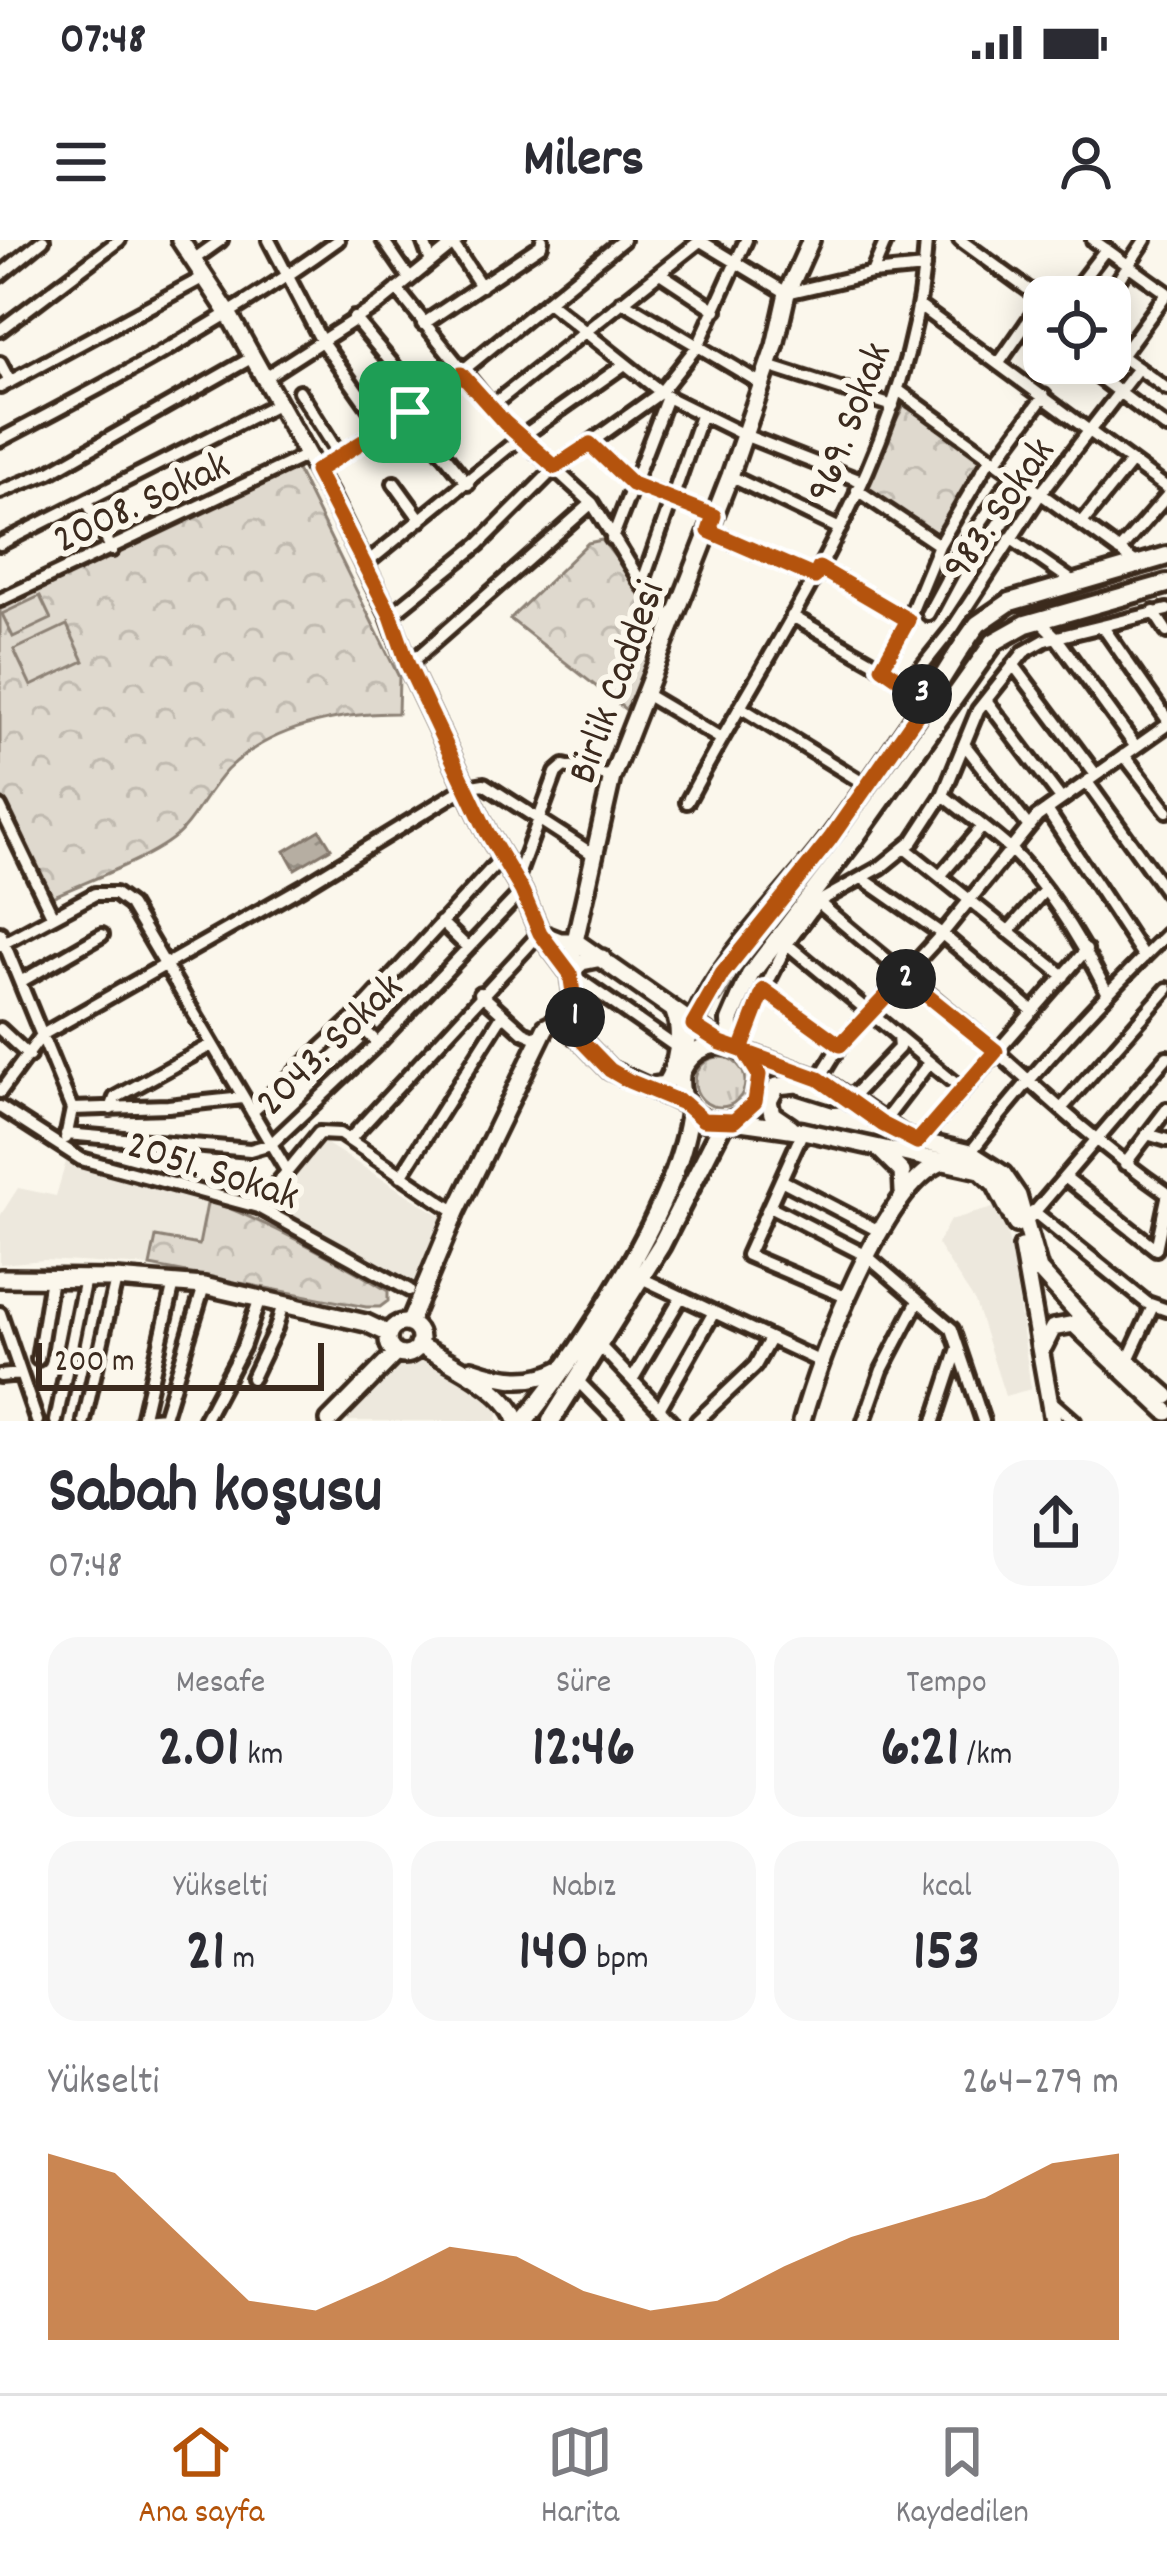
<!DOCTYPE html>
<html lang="tr">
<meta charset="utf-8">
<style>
:root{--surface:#fff;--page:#f7f7f7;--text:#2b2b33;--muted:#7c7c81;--line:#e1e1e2;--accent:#b45309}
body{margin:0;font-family:Dekko,sans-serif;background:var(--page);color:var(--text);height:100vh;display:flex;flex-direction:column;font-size:45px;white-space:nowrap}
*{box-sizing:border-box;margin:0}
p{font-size:39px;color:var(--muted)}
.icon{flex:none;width:66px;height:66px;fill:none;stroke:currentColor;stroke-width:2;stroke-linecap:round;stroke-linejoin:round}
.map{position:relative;height:1181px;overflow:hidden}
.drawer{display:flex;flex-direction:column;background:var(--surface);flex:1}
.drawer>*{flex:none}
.tools{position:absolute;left:1023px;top:36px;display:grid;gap:24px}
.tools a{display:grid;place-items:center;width:108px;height:108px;border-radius:24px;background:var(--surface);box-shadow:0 6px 30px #0003;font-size:60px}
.scale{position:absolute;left:36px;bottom:30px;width:288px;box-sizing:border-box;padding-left:12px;border:6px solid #3b2a1e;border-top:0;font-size:33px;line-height:42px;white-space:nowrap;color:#3b2a1e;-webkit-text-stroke:9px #fbf7ec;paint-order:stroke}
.pin{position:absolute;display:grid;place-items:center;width:102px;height:102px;color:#fff;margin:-51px;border-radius:24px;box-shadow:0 6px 18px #0006}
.km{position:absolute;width:60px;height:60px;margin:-30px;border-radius:50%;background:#222;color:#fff;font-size:33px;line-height:60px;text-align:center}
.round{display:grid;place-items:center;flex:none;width:126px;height:126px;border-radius:36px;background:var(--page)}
.overview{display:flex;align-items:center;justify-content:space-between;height:204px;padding:0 48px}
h1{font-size:66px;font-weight:800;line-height:90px}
.figures{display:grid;grid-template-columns:repeat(3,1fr);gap:18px;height:204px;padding:12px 48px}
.figures div{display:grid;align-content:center;border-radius:30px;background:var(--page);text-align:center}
.figures b{font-size:60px;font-weight:800}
.figures small{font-size:33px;font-weight:400}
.figures p{font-size:33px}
.chart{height:336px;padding:24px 48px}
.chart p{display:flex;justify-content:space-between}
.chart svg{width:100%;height:216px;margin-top:12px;fill:var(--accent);opacity:.7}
.status{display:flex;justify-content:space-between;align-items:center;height:84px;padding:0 60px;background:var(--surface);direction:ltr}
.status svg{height:33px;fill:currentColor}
header{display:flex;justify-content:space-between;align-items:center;height:156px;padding:0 48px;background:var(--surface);font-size:54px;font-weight:800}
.menu{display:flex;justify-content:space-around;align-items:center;height:168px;border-top:3px solid var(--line);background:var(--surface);font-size:33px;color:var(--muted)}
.menu a{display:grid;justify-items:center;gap:6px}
.menu .current{color:var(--accent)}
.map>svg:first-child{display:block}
</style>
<div class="status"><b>07:48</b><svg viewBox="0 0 49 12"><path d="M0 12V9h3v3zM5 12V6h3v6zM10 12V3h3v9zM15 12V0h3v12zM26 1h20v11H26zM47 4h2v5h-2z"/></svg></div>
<header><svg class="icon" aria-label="menu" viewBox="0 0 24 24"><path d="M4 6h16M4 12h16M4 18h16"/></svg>Milers<svg class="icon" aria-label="person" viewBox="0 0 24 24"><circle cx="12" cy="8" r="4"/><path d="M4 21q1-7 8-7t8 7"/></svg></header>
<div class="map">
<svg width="1167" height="1181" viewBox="0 0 1167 1181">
<defs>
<pattern id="grass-tufts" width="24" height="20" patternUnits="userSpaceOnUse" patternTransform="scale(3)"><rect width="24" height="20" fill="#dfd9ce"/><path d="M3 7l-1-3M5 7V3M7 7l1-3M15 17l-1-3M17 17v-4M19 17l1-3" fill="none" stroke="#c0bab0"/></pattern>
<pattern id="park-crowns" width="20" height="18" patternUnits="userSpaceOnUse" patternTransform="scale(3)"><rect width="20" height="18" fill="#dfd9ce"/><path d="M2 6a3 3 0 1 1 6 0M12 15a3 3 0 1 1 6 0" fill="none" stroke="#c0bab0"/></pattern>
<pattern id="water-ripples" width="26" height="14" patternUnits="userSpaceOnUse" patternTransform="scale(3)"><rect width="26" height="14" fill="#b6aea2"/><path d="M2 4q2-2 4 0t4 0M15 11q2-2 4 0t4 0" fill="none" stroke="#958e83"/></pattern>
</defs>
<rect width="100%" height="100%" fill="#fbf7ec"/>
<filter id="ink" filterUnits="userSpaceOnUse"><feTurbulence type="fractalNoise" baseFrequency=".00833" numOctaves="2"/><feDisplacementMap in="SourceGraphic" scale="24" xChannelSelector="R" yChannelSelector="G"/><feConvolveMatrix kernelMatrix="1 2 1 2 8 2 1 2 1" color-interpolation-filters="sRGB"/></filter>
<g filter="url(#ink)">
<!-- built -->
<path fill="#ede8dd" d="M319 899 441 976 413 1046 264 965Z
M66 922 208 959 199 1005 156 997 150 1026 44 1020 0 1024V976L18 948 56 956Z
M1000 966 1012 1014 1031 1149 1005 1156 975 1062 937 1004 950 980Z
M416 1117 494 1158 499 1170 497 1181H338L388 1132Z"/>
<!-- grass -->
<path fill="url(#grass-tufts)" stroke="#8d8276" stroke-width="3" d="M695 842a25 25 0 1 1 50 0a25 25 0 1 1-50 0Z"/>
<!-- park -->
<path fill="url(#park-crowns)" stroke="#8d8276" stroke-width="3" d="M904 166 993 216 943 304 854 253Z
M296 228 399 437 398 473C338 473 270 487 227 530 209 549 199 571 183 589 162 615 84 642 52 657L0 560V365Z
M602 300 666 382 626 470 510 379 588 303Z
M208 959C271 985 330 1015 388 1051V1061L380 1067H366L150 1026 156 997 199 1005Z"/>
<!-- pitch -->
<path fill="#dfd9ce" stroke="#8d8276" stroke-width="3" d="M40 356 51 379 13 397 2 374Z
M67 385 84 421 31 446 14 410Z"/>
<!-- water -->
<path fill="url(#water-ripples)" stroke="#85796d" stroke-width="3" d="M320 590 331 608 295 629 285 611Z"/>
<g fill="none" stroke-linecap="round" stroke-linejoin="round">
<!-- stream -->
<path stroke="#85796d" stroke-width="3" d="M1034 369 1167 326
M720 762 968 417
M653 999C673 966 693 927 698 889"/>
<defs>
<path id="street" d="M269 0 321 100 384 189
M383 0 410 39
M423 0 431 22
M699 0 787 53 872 33 924 28
M960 0 1044 61
M1093 0 1167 53 1121 116
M453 4 481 46
M193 20 221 0
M660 33 716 70
M872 33 886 0
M0 35 43 0
M397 49 505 183 592 263 642 344 673 382
M1069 57 1106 9
M1107 57 1145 0
M622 61 762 144
M548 62 667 157 744 195 861 241
M919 66 1167 248
M354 78 424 162
M423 84 541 5 542 0
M1026 84 1044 97
M0 90 119 0
M1110 108 1167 149
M0 123 10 142
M999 123 1043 60
M1080 123 1167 188
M768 126 893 166
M264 138 379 64 458 0
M0 147 204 37
M898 150 1139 325
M299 151 340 216
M490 167 701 0
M410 172 468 244
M0 200C115 140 233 77 338 0
M590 204 632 244 714 276
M996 221 1044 156
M316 231 424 162 623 0
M730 236 840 289
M394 243 421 280
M857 250 939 305
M0 252 50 232 253 117
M88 263 112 310
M1081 284 1131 222
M709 291 815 337
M1010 298 1075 343
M612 299 667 157
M0 304 279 163
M1119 311 1167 256
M363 326 520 198 625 124
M819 328 908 380
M642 344 701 176
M0 360 307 215
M1154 372 1167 392
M928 374 964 307 1014 234
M390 376 479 304 555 228 660 153 699 104 746 0
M792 376 882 427 928 459
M1040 381 1056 397 1136 507
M1103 387 1167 479
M1013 424 1096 535
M408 425 592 263
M882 427 908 380 939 305 991 217
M908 444 952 389 1041 253 1138 128
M645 454 721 499
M986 460 1061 559
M740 467 868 546
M964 504 1029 587
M1124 515 1167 571
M1087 542 1167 653
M943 555C965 573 989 590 1010 609 1050 648 1082 703 1107 752
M687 562C782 383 915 209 926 0
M0 567 52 675
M1047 570 1144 717
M906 609 1064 736
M940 636 982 587
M862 638 942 694 1033 771
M516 641 556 533 564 526 612 537
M818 662C876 713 939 760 996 811 1051 861 1106 911 1167 953
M441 682 468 708
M1008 692 1044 651
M0 693 72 869 66 898
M787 704 962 849
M0 705 95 654H115L130 665 287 931
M570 733 676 807
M20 742 102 695
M764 750 840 805
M480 753 523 792 539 799
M353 779 378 803
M0 789 29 816
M741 810 764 750 787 704 818 662 881 627 913 601 943 555 978 470 1024 412 1045 400 1167 370
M819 839 840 805 942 694 1037 577 1167 485
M0 852 42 795 302 647 466 547 484 544 594 615
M849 860 899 808 898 797
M0 867 81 919 258 967 409 1050
M72 869 168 866 243 858
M111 869 115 858 211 805
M1061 869 1167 749
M252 872 353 779 502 617
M882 884 929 823
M803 891 747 1015 848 1058
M66 894 250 910 271 904 378 803 522 651
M1147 894 1167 900
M349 900 540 693
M918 902 1086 710
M970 913C1031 834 1096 763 1167 694
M1125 924 1167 869
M401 936 503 774
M1065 937 1156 1009 1167 958
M781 940 881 992
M769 966 867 1016 952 1089 983 1181
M258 967 319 893 340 894 456 972
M1033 971 1147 1063 1167 1070
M1026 982 1167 817
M641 1038 821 1122
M0 1073 37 1181
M600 1106 671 1181
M38 1119 51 1038
M1128 1120 1153 1066
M0 1136 20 1134
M252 1138 276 1088 283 1063
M632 1140 681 1057
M578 1141 617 1181
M1051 1161 1074 1181
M659 1169 714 1072
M142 1179 164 1177 204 1046
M142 1180 174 1043
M56 1181 85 1038
M84 1181 116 1039
M204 1181 243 1107 260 1058
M697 1181 755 1126 770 1099
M864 1181 882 1130 918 1061
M934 1181 958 1108"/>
<path id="secondary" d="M180 0 227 71 329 254 390 376 408 425 487 592 522 651 540 693 570 733 582 722 602 718
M542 694 560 701H575L721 803
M745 812 819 839 907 898 970 913 1003 934 1018 956 1039 1030 1098 1095 1167 1156
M648 847 665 844C677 825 683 793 674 772
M685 864 610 830 580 799 570 733 575 701 612 537 730 236 775 106 787 53 811 0
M733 881 803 891 980 930 995 944 1016 984
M791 887 772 874 769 861 777 846 797 844 835 856
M879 909 902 932 903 952
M1022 1007 1053 1181
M0 1038 116 1039 204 1046 366 1083 389 1094
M388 1099a16 16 0 1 1 32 0a16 16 0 1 1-32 0Z
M409 1084 456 972 546 787 558 781 579 798
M418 1105C448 1121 507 1148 517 1181
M1044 1106 1053 1088 1074 1084 1167 1172
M472 1129C504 1140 532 1145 563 1128
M329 1181 396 1113
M802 1181C819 1120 883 944 943 922"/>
<path id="primary" d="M738 808 731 799 730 781 750 735 853 600 994 402 1026 384 1167 344
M681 832C706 779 777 811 757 858 743 889 699 892 684 861 674 840 686 801 695 780 726 710 787 657 832 596 865 552 895 506 927 461 945 436 959 408 978 384L1010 362 1167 316
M525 1181C582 1109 681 961 690 870
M551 1181 661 1005 723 883"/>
</defs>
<!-- street casing -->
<use href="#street" stroke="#3b2a1e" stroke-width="20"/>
<!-- secondary casing -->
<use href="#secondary" stroke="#3b2a1e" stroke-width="24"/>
<!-- primary casing -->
<use href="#primary" stroke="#3b2a1e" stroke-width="26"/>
<!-- street -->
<use href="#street" stroke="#fbf7ec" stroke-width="10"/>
<!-- secondary -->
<use href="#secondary" stroke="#fbf7ec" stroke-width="15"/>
<!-- primary -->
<use href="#primary" stroke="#fbf7ec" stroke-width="16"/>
</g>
</g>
<g fill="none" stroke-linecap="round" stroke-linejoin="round" filter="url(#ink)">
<defs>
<path id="route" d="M461 134 505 183 555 227 590 204 632 244 714 276 709 291 815 337 819 328 908 380 882 427 928 459 830 599 722 734 693 785 721 803 741 810 764 750 840 805 904 737 996 811 917 902 882 884 819 839 745 812 759 835 755 862 734 881 703 880 685 864 629 841 610 830 580 799 570 733 540 693 522 651 487 592 408 425 391 376 316 231 410 172Z"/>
</defs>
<!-- route casing -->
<use href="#route" stroke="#fff" stroke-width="24"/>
<!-- route -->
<use href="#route" stroke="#b45309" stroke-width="15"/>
</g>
<g text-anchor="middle" stroke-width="12" stroke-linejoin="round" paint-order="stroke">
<!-- street labels -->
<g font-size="42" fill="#3b2a1e" stroke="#fbf7ec">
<text transform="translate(846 181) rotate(-69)" y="15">969. Sokak</text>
<text transform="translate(140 259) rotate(-25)" y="15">2008. Sokak</text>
<text transform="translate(996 267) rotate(-55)" y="15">983. Sokak</text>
<text transform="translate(613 441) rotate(-70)" y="15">Birlik Caddesi</text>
<text transform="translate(327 802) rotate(-44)" y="15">2043. Sokak</text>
<text transform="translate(214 927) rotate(18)" y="15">2051. Sokak</text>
</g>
</g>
</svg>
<div class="tools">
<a><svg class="icon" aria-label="locate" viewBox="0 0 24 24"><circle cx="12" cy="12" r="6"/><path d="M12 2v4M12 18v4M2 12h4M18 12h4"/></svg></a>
</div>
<div class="scale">200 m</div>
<div class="pin" style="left:410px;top:172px;background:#1e9e55"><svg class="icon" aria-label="arrive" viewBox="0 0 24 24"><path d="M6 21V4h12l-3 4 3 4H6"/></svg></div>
<b class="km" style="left:575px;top:777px">1</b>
<b class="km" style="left:906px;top:739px">2</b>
<b class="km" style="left:922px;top:454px">3</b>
</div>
<section class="drawer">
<div class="overview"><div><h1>Sabah koşusu</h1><p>07:48</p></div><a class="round"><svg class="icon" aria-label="share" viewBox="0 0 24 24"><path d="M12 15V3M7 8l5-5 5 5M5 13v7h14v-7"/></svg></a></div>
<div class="figures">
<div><p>Mesafe</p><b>2.01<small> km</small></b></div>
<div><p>Süre</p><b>12:46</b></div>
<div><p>Tempo</p><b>6:21<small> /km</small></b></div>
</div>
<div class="figures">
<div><p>Yükselti</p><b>21<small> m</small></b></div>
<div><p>Nabız</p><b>140<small> bpm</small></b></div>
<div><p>kcal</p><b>153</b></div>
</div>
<div class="chart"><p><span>Yükselti</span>264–279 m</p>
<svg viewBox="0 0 160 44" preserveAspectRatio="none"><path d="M0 44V6L10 10L20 23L30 36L40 38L50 32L60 25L70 27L80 34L90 38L100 36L110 29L120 23L130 19L140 15L150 8L160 6V44z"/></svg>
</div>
</section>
<nav class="menu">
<a class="current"><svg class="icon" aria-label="home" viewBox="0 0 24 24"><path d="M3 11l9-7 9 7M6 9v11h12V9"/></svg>Ana sayfa</a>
<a><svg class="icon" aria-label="map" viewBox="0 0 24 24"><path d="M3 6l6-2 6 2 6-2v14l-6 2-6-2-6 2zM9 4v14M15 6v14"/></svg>Harita</a>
<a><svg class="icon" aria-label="saved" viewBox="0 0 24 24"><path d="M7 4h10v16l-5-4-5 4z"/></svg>Kaydedilen</a>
</nav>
